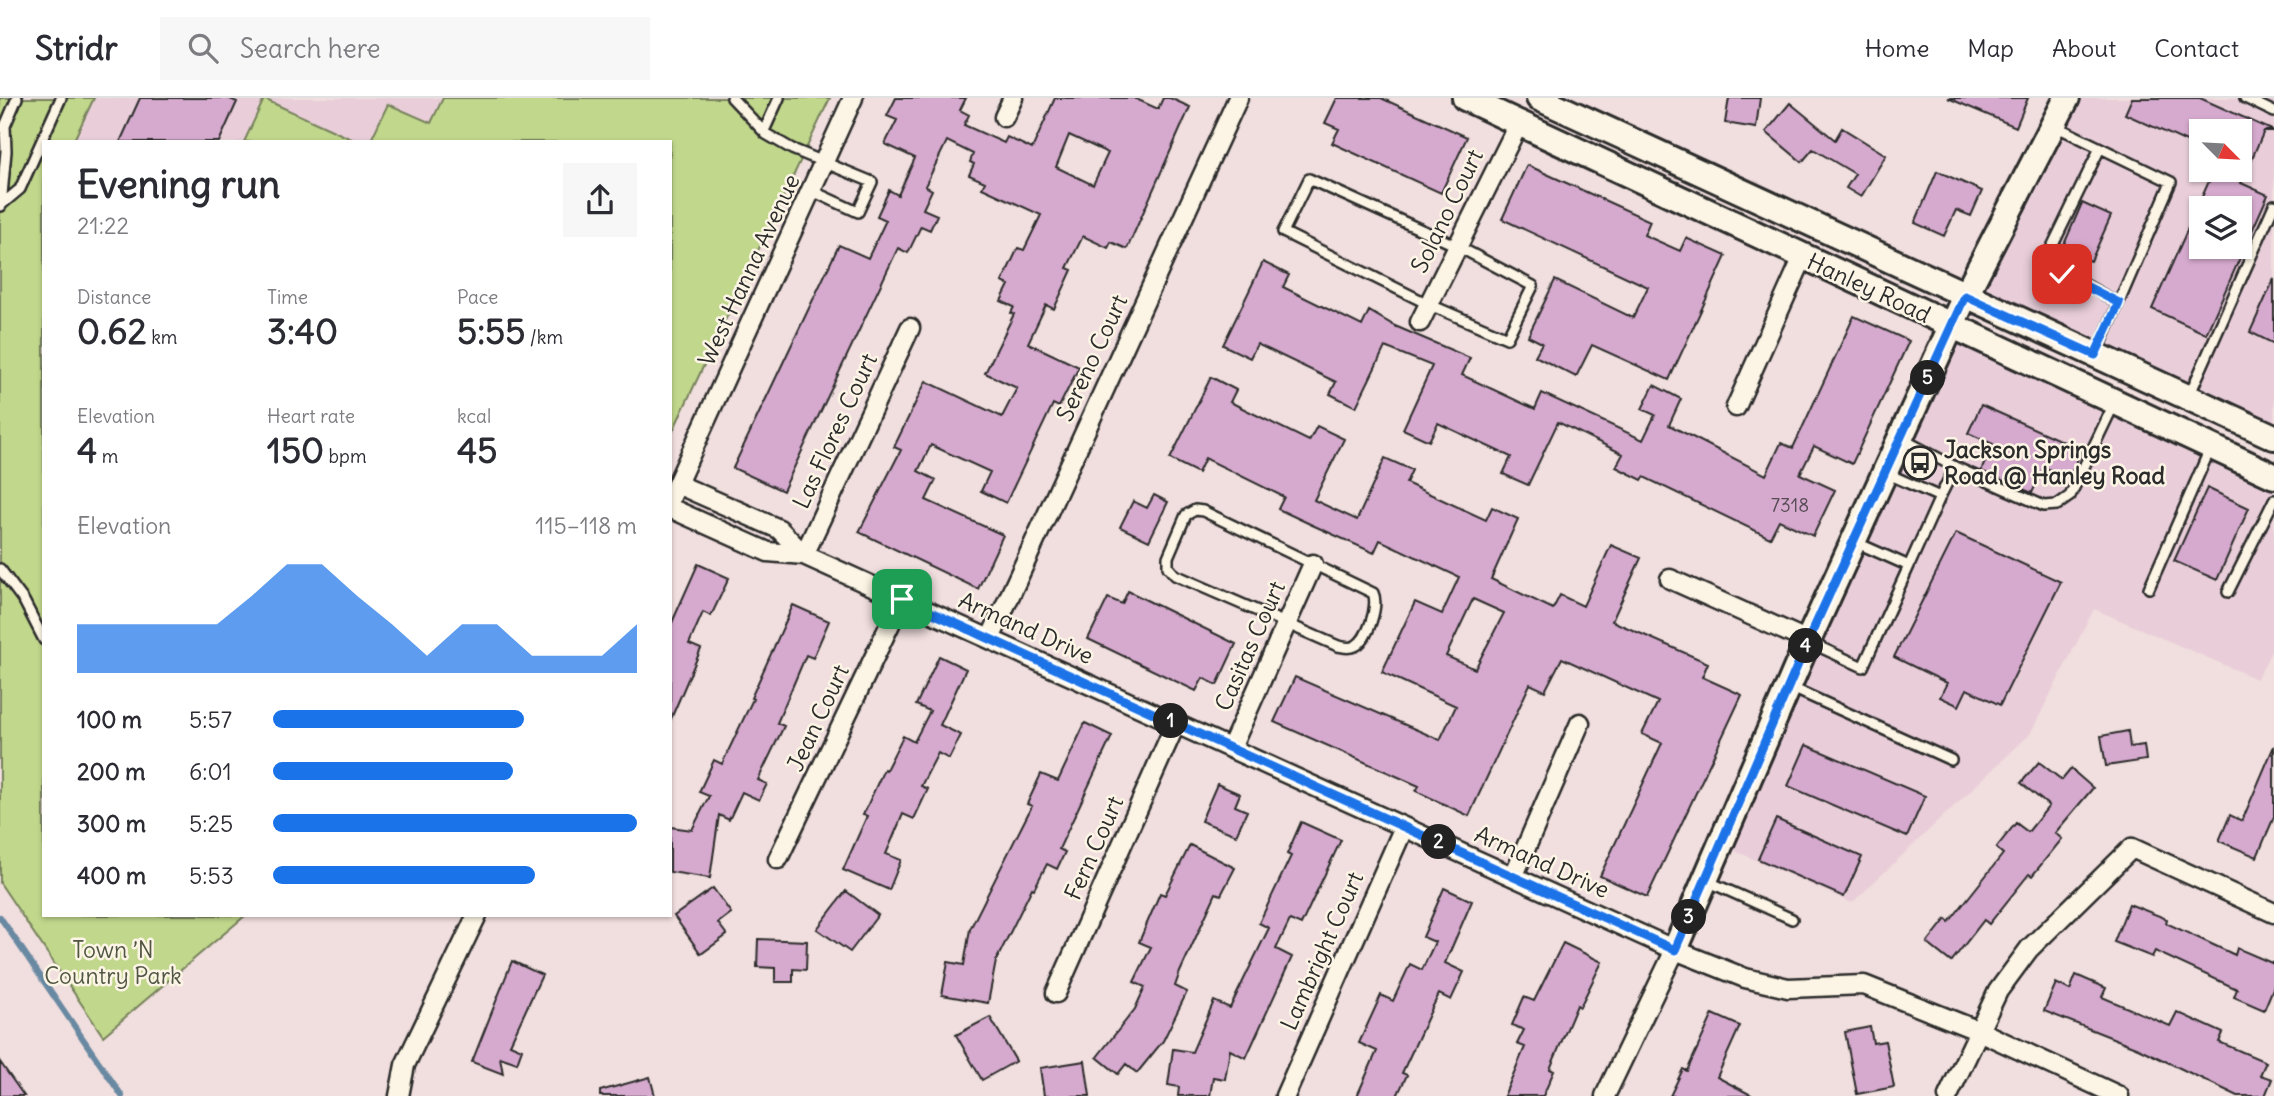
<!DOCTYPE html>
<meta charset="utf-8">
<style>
:root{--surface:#fff;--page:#f7f7f7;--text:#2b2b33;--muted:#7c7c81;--line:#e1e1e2;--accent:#1a73e8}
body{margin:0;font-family:Delius,sans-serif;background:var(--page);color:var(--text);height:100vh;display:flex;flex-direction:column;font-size:26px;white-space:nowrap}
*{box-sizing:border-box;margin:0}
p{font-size:23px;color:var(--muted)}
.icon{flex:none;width:38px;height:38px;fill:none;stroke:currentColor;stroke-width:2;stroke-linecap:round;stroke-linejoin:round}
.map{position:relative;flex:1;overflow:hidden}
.details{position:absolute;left:42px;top:42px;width:630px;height:777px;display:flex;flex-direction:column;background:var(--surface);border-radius:0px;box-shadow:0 2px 5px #0004}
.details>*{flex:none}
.needle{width:46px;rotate:114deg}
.controls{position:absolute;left:2189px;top:21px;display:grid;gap:14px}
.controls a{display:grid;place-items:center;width:63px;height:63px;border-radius:0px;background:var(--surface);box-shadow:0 2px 5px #0004;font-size:35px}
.pin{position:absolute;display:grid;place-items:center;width:60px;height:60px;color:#fff;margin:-30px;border-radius:14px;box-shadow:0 4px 10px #0006}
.km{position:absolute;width:35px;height:35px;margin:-18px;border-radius:50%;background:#222;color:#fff;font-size:19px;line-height:35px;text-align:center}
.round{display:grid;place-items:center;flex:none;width:74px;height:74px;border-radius:0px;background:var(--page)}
.head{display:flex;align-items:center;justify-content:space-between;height:119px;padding:0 35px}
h1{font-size:38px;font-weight:700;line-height:52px}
.figures{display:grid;grid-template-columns:repeat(3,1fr);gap:10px;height:119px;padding:7px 35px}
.figures div{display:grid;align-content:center}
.figures b{font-size:35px;font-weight:700}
.figures small{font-size:19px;font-weight:400}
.figures p{font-size:19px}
.chart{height:196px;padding:14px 35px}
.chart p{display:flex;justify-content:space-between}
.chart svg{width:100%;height:126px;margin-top:7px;fill:var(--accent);opacity:.7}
ul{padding:0 35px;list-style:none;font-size:23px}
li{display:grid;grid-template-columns:112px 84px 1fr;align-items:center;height:52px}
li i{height:18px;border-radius:9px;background:var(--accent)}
header{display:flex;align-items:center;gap:42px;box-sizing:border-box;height:98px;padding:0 35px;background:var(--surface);border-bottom:2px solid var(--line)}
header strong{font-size:33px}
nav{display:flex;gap:38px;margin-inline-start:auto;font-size:24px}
.search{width:490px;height:63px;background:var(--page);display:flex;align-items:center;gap:18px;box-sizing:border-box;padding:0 24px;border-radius:0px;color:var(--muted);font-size:26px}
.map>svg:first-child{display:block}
</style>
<header>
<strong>Stridr</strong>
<div class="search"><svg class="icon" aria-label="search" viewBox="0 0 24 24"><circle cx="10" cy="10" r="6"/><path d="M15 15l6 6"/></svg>Search here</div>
<nav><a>Home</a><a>Map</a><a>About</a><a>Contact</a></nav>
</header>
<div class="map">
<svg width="2274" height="998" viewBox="0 0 2274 998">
<rect width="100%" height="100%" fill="#f1dede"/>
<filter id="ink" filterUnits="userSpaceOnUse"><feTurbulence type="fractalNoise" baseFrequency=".0143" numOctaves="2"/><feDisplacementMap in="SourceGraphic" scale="14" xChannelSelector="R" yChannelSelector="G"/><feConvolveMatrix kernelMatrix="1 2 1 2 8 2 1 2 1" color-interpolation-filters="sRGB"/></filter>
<g filter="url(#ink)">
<!-- built -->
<path fill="#e9ced9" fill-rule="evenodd" d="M94 0H443L432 25 388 6 370 44H73Z
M2079 0H2274V328L1980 193ZM2202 33H2240V72H2202ZM2202 110H2240V149H2202Z
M1957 243 2274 389V548L2257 581 2094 511 2030 636 1852 805 1731 751 1819 548Z"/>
<!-- green -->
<path fill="#c1d78c" stroke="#76815c" stroke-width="2" d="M0 0H94L73 44H44V817H246L103 938 0 785Z
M443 0H830L670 339V44H370L388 6 431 25Z
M264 1 358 44H244Z"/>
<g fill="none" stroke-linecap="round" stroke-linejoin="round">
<!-- stream -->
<path stroke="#6989a2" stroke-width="6" d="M0 819 122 998"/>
</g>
<!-- building -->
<path fill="#d6aace" stroke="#2b2b2b" stroke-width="2" fill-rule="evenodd" d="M140 0H228L237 4 219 44H120Z
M896 0H966L960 12 969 17 964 27 1004 45 1007 39 1032 51 1055 0H1134L1158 11 1163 0H1170L1190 9 1127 151 1111 144 1108 150 1083 138 1067 170 1072 172 1054 211 1046 207 1028 245 1079 269 1059 309 1053 306 1006 405 981 393 990 374 931 347 918 373 936 382 926 402 1003 437 978 491 859 434 901 352 894 349 926 283 1002 319 1017 290 985 275 1014 216 1011 215 1014 209 1001 203 1009 187 1002 184 1018 150 1024 152 1041 117 982 90 985 84 969 77 974 66 970 64 973 56 947 43 925 88 932 92 923 111 937 117 930 132 921 128 908 155 898 150 783 393 733 370 839 147 868 160 886 122 877 118 889 92 898 97 915 60 885 46 897 22 887 18ZM1069 37 1108 55 1093 87 1056 69Z
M1337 0H1381L1467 39 1441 95 1332 45 1339 31 1325 25Z
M1729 0H1760L1756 30 1725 25Z
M1948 0H2028L2016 29Z
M2132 0H2200L2274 33H2264L2241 85 2268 97 2206 236 2152 211 2214 72H2240V33H2202V51L2125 16ZM2202 110H2240V149H2202Z
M1790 5 1835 42 1842 30 1886 57 1861 99 1846 90 1855 76 1813 51 1802 64 1766 34Z
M1527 67 1650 123 1644 137 1680 153 1686 140 1726 158 1669 282 1592 247 1576 279 1535 258 1542 245 1528 238 1555 182 1633 220 1648 189 1502 121Z
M1937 73 1982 93 1971 118 1956 112 1944 138 1915 125Z
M2082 105 2111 118 2091 163 2062 151Z
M1263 164 1289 177 1283 189 1362 228 1369 213 1395 228 1470 260 1462 277 1535 311 1542 295 1643 342 1655 317 1642 311 1654 287 1681 301 1669 327 1766 377 1781 345 1793 350 1854 218 1909 243 1852 366 1814 348 1800 376 1835 392 1813 438 1779 422 1770 440 1644 379 1642 382 1616 369 1623 356 1558 324 1528 387 1503 376 1511 359 1438 325 1429 343 1403 331 1432 268 1385 249 1356 309 1330 296 1336 284 1257 246 1250 260 1223 247Z
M2274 181V246L2250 234Z
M1211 279 1236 292 1230 304 1309 343 1317 328 1344 341 1314 402 1357 422 1385 360 1412 372 1406 385 1486 422 1492 409 1518 421 1491 481 1553 511 1560 497 1583 508 1611 447 1641 460 1612 523 1708 565 1702 579 1742 597 1647 799 1600 778 1662 645 1642 636 1658 604 1562 560 1545 593 1530 586 1469 718 1416 693 1419 688 1274 624 1295 579 1440 642 1456 608 1382 574 1415 504 1442 516 1459 479 1380 442 1374 455 1310 426 1278 411 1284 399 1205 360 1198 375 1170 361ZM1473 501 1504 515 1475 571 1446 558Z
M1981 307 2082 352 2069 380 2044 369 2032 395 1981 373 1993 346 1968 335Z
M2207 390 2249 410 2217 482 2174 463Z
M1154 397 1168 404 1149 443 1120 429 1133 403 1147 410Z
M1956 435 2061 484 2000 607 1967 591 1959 608 1940 599 1947 585 1894 559Z
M698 466 729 480 711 518 703 514 689 546 701 551 670 623V529Z
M1128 493 1236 546 1217 587 1203 580 1196 593 1088 541 1108 500 1122 506Z
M793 507 829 523 813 560 806 557 777 625 784 628 758 682 767 686 759 702 742 694 729 722 719 717 710 780 670 774V729L692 732 709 698 699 694 714 662 722 666 753 601 751 600Z
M939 558 966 571 940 627 961 637 949 661 938 655 921 688 928 691 914 721 903 716 886 756 901 762 889 792 843 772 867 718 863 717 884 671 886 672 903 638 914 644 930 613 916 607Z
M1085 625 1112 638 1059 751 1065 754 1057 771 1047 766 1034 791 1032 790 996 863 988 905 942 897 948 864 964 867 970 831 1032 708 1027 706 1041 676 1058 683Z
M2128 633 2130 649 2144 647 2146 662 2106 668 2101 638Z
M1806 647 1925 698 1907 739 1788 688Z
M2274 648V719L2257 759 2219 743 2230 717 2242 723Z
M2039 664 2062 682 2071 671 2093 690 2055 735 2062 741 2032 778 2029 776 1989 826 1984 822 1951 864 1927 845 1946 821 1949 824 2003 756 1996 750 2016 725 2028 734 2049 708 2021 685Z
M1217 686 1240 696 1235 708 1247 713 1236 737 1201 723Z
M1776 721 1862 759 1844 799 1758 761Z
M1301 724 1341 742 1301 827 1290 822 1276 851 1292 859 1246 960 1230 952 1225 981 1213 979 1210 998H1178L1179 989 1168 987 1173 951 1192 954 1214 903 1230 910 1269 830 1259 825 1291 758 1287 756Z
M1190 747 1235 770 1221 797 1216 795 1180 874 1175 888 1187 894 1163 943 1137 975 1126 966 1118 976 1097 959 1135 911 1145 889 1134 884 1151 849 1139 844 1160 795 1165 797Z
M713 790 731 815 718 825 727 837 701 856 674 818Z
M1444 790 1472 803 1445 865 1464 874 1451 902 1439 896 1432 910 1402 975 1407 977 1397 998H1357L1377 953 1359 945 1381 897 1393 903 1410 866 1422 872 1435 844 1423 839Z
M846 793 878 817 850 854 817 831Z
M2129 806 2167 821 2166 825 2235 857 2237 850 2274 866V888L2264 912 2234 899 2237 891 2155 853 2152 859 2114 844Z
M758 841 807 843 806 872 793 871V884H775V870L757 869Z
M1563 845 1602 864 1580 909 1577 907 1550 971 1554 973 1543 998H1504L1525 949 1517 946 1524 932 1512 927 1524 899 1534 903Z
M512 863 542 877 510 946 522 951 517 965 500 959 503 976 472 964Z
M2076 877 2106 890 2102 899 2170 928 2177 914 2223 935 2219 944 2266 964 2260 977 2272 981 2265 998H2238L2138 950 2044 913 2056 885 2070 892Z
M1713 916 1740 928 1717 979 1753 998H1670L1683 971 1687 973Z
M990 919 1016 963 982 982 956 937Z
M1870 929 1873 945 1885 943 1894 989 1857 996 1845 934Z
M1085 963 1090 998H1044L1040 970Z
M0 964 24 998H0Z
M650 979 655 998H600V993Z"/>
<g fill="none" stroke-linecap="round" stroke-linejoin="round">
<defs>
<path id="lane" d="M732 0 766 36 792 51 872 84 858 114 812 93
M2245 0 2274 14
M2055 28 2171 84 2097 255
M764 33 779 0
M2100 50 2051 151 2050 167 2118 205
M1309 81 1457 148 1533 188 1507 240 1428 206 1283 134Z
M1 107 20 91 61 0
M1 108 6 53 5 28 17 0
M2189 298 2274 107
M1955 369 2044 408 2057 407 2070 398 2114 306
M1888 376 1940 399 1955 369 1902 341
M1195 412 1203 413 1373 495C1379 507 1368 542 1355 548 1349 551 1344 549 1338 548L1175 477 1168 469V459L1186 417Z
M1909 468 1940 399
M0 471 24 503 44 542
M2149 490 2210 351
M2228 494 2274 402
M1811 545 1863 569 1909 468 1855 444
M1790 589 1951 662
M1707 783 1792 821"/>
<path id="street" d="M1004 19 1013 0
M1420 224 1519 25
M1736 309 1803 159
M677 386 779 431 804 457
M670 401 853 0
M670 410 768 454 804 457 1675 852 1745 880 1788 890 1864 887 1979 933 2119 998
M804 457 910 230
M1670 481 1808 543
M990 541 1238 0
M1231 650 1313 466
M778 761 902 501
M1514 777 1580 625
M1056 895 1176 625
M399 998 405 967 477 817
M1285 998 1404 729
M1605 998 1675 852
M1948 998 1998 893 2029 851 2132 750 2274 815"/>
<path id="secondary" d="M1465 0 2274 378
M1539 0 2274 339
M1675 852 1808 543 1965 198 2067 0"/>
</defs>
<!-- lane casing -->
<use href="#lane" stroke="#2b2b2b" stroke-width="14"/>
<!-- street casing -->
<use href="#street" stroke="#2b2b2b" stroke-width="23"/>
<!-- secondary casing -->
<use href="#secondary" stroke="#2b2b2b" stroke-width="30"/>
<!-- lane -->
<use href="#lane" stroke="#fcf5e5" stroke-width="9"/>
<!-- street -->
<use href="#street" stroke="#fcf5e5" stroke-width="18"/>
<!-- secondary -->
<use href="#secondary" stroke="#fcf5e5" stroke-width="24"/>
</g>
</g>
<g fill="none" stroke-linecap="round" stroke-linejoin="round" filter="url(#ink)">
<defs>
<path id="route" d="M902 501 1675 852 1808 543 1965 198 2095 257 2119 205 2062 176"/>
</defs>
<!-- route casing -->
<use href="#route" stroke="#fff" stroke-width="14"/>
<!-- route -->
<use href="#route" stroke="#1a73e8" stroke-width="9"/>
</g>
<!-- icons -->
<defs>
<symbol id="bus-ring" viewBox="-11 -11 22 22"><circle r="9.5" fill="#fcf5e5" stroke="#2b2b2b" stroke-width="1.5"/><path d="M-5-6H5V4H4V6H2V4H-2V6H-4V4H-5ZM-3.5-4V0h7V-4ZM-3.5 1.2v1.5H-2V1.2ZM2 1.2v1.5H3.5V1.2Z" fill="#2b2b2b"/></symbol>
</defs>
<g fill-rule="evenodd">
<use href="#bus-ring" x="1901" y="346" width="38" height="38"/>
</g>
<g text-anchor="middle" stroke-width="5" stroke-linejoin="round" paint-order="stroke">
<!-- number labels -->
<g font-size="19" fill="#564b54">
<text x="1790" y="414">7318</text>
</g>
<!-- street labels -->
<g font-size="23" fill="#2b2b2b" stroke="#fcf5e5">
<text transform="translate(1447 113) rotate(-64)" y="8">Solano Court</text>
<text transform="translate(749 172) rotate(-65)" y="8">West Hanna Avenue</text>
<text transform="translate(1869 190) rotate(25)" y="8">Hanley Road</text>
<text transform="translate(1092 260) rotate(-65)" y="8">Sereno Court</text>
<text transform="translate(835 333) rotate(-65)" y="8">Las Flores Court</text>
<text transform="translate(1026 530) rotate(24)" y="8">Armand Drive</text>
<text transform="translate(1250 548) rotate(-66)" y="8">Casitas Court</text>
<text transform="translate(818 620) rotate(-65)" y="8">Jean Court</text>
<text transform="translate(1094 750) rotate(-66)" y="8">Fern Court</text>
<text transform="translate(1542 764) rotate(24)" y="8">Armand Drive</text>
<text transform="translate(1322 853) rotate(-66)" y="8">Lambright Court</text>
</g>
<!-- poi labels -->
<g font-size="23" font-weight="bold" fill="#2b2b2b" stroke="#fcf5e5" text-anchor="start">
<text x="1944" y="360">Jackson Springs<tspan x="1944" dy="26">Road @ Hanley Road</tspan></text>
</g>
<!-- park labels -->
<g font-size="23" fill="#505643" stroke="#fcf5e5">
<text x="113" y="860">Town ’N<tspan x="113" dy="26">Country Park</tspan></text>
</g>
</g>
</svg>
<div class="controls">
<a><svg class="needle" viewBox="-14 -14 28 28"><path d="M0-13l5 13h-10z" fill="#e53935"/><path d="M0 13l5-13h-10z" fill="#7c7c81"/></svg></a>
<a><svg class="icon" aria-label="layers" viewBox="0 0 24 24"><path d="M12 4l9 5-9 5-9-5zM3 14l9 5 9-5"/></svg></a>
</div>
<div class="pin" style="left:902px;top:501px;background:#1e9e55"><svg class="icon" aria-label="arrive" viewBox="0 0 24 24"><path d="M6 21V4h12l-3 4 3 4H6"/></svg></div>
<div class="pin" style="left:2062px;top:176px;background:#d93025"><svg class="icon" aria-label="check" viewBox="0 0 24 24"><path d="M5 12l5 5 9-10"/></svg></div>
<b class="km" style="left:1171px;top:623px">1</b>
<b class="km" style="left:1439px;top:744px">2</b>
<b class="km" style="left:1689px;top:819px">3</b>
<b class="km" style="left:1806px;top:548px">4</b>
<b class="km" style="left:1928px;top:280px">5</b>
<section class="details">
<div class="head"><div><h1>Evening run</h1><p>21:22</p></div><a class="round"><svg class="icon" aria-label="share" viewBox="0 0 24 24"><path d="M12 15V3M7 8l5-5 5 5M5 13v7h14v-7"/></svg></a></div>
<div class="figures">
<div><p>Distance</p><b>0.62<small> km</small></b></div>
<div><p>Time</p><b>3:40</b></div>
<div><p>Pace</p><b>5:55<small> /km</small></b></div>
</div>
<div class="figures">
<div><p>Elevation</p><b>4<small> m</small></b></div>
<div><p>Heart rate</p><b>150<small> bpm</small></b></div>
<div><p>kcal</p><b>45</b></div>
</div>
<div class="chart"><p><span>Elevation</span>115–118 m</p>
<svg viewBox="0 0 160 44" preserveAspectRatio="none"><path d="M0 44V27L10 27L20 27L30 27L40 27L50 17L60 6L70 6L80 17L90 27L100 38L110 27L120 27L130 38L140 38L150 38L160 27V44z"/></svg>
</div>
<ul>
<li><b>100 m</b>5:57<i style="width:69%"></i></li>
<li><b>200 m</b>6:01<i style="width:66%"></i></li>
<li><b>300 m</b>5:25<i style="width:100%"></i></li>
<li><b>400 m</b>5:53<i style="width:72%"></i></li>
</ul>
</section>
</div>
